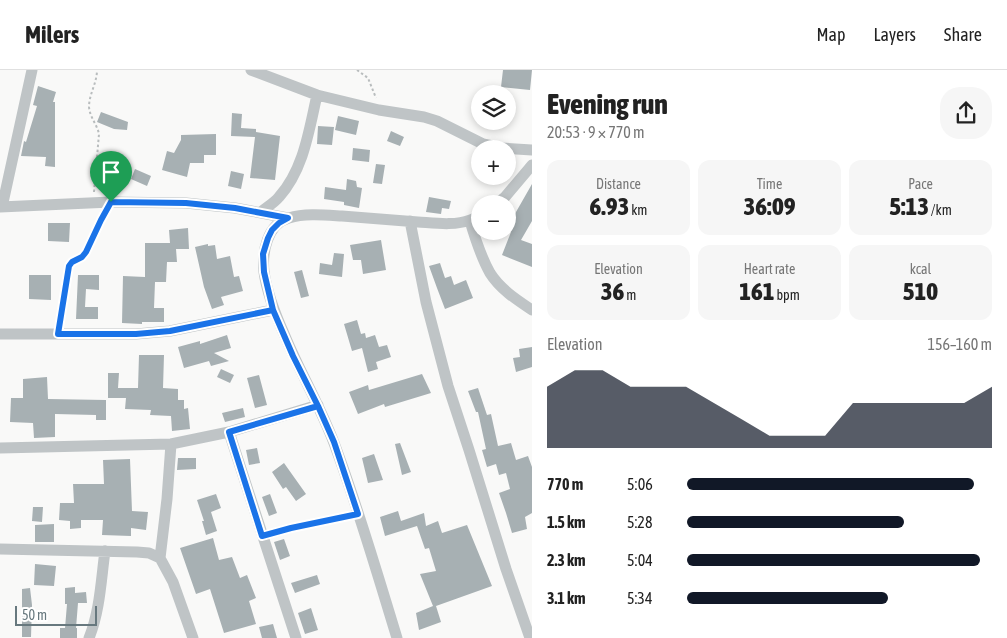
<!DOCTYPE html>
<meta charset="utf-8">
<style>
:root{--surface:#fff;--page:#f6f6f6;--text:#222;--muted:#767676;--line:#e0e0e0;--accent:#111827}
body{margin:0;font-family:"Asap Condensed",sans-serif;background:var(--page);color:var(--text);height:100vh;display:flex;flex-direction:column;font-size:19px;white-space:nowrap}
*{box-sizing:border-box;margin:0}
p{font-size:16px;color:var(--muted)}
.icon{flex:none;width:28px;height:28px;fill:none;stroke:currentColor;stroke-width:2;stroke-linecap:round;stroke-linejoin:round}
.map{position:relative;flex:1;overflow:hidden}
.details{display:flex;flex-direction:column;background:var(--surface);width:475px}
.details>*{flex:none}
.tools{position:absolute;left:471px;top:15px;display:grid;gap:10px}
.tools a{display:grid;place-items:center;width:45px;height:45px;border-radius:50%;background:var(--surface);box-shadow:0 2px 8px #0003;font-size:25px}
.scale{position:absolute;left:15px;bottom:12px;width:82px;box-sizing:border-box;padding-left:5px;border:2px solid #67787e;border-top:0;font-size:14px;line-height:18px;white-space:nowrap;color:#67787e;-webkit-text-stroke:4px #fff;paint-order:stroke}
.pin{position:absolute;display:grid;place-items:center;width:42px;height:42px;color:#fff;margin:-51px -21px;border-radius:50% 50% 50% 0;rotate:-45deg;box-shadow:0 0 5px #0007}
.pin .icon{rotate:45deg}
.round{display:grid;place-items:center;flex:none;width:52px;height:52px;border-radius:20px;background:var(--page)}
.head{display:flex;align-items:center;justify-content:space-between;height:85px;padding:0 15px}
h1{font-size:28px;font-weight:800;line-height:38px}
.metrics{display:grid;grid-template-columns:repeat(3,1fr);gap:8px;height:85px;padding:5px 15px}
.metrics div{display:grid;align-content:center;border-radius:12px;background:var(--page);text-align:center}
.metrics b{font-size:25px;font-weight:800}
.metrics small{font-size:14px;font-weight:400}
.metrics p{font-size:14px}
.chart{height:140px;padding:10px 15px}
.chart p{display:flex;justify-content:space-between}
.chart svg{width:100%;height:90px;margin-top:5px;fill:var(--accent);opacity:.7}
ul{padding:0 15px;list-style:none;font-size:16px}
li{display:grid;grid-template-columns:80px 60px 1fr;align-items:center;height:38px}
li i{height:12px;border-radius:6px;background:var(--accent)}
header{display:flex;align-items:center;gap:30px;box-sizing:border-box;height:70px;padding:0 25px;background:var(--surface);border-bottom:1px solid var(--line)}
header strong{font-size:24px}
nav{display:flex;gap:28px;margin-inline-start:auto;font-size:18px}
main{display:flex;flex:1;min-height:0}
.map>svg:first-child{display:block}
</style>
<header>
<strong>Milers</strong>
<nav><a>Map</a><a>Layers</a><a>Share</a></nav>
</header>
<main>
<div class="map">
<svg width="532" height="568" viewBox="0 0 532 568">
<rect width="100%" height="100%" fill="#f9f9f8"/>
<!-- building -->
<path fill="#a7b0b3" d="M503 0H532L530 20 501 17Z
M38 16 56 22 53 32H55V97L45 96 46 87 21 86 24 71 26 72 37 36 33 35Z
M101 42 128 52 127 60 114 59 97 52Z
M232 43 242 44 241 58 256 59V62L280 66 275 110 250 108 255 67 231 66Z
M338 46 359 51 356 65 335 60Z
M318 56 334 57 332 75 317 74Z
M391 61 404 67 400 76 387 71Z
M216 64V85H204V93H190L187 107 162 100 167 81 174 83 181 70V65Z
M353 78 370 80 369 92 352 90Z
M376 94 385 95 382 114 373 113Z
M135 99 151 106 147 116 131 109Z
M231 101 244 104 241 119 228 116Z
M347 109 356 111 357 117 362 118 359 138 344 135V132L324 129 325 117 346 120Z
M532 114V151L521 170 532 174V197L502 185 511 162 508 160V156Z
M429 127 451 131 449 139 442 138 441 144 426 142Z
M48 153H70L69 172 48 171Z
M188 158 189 179H176L177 192H167L166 212H155L154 238H164V252H142V254L122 253 123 206 145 207V173H170L169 160Z
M381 170 386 200 363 204 361 190H353L350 175Z
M208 174V176L215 175 217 189 230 186 234 207 239 206 243 221 221 227 224 235 212 239 204 217 195 177Z
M334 183 344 184 342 207 319 204 320 193 332 195Z
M440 193 445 208 451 206 454 215 466 210 473 228 445 239 437 218 429 196Z
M302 200 309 226 301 228 294 202Z
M29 205H51V230L29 229Z
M78 205H99V220L86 219 85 237H98V249H76Z
M357 250 361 264 365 263 366 268 375 265 379 277 387 275 391 287 376 292 378 299 368 302 362 278 352 281 344 254Z
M227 265 231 278 214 283 229 291 211 296 209 291 184 298 178 277 200 271V274Z
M532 277V297L516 302 513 288 520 287 519 279Z
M139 285H164L163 318 178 319V330H184V339L188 338 190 359 172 361 171 346 150 345 151 340 125 339 126 328H108V303H119L118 318H138Z
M221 299 234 305 230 313 217 307Z
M422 304 431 323 385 337 384 334 358 344 349 322 368 315 369 320Z
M259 305 267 335 255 338 247 308Z
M47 307 48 329 106 330V350H96V345L55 344V367L34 368 33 353 10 352 11 328H23V309Z
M478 318 487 345 491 344 498 376 511 373 516 390 528 386 532 397V443L525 447 527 459 512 463 506 443 499 423 510 419 506 403 499 405 496 394 487 397 482 380 486 379 478 342H476L468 321Z
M243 338 245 347 225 352 222 343Z
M400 373 411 402 402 405 395 374Z
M257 378 260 393 249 395 246 380Z
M374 384 383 410 368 413 362 388Z
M178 388H196V399L177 400Z
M130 389 132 441 148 442 146 460 131 458V466L102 465 103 450H81V458L70 459V451L59 450 60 433H74L73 414H104L103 390Z
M284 393 306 424 296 431 286 417 283 419 272 402Z
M216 424 221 438 211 442 217 461 206 465 202 451H204L197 430Z
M270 424 277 443 269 446 262 427Z
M33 437H43L42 452 32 451Z
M398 441 401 451 424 443 426 456 438 451 442 463 467 455 492 516 436 536 441 552 419 560 416 543 433 536 420 504 436 501 429 478 425 479 417 456 385 466 380 447Z
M54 454V472H35V455Z
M213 468 219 490 232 487 240 508 247 505 256 528 249 531 256 554 224 563 210 519 196 524 180 478Z
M284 469 290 486 280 490 274 472Z
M35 494 56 496 54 516 34 515Z
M317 505 320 514 295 523 291 513Z
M75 517V523L86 522 87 533H78L76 558H77V568H60V558H65L67 534H65V518Z
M30 518 32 535 31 567H22V519Z
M311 538 318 560 305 564 298 543Z
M273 554 277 568H262L259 557Z"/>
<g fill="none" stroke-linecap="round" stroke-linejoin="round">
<!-- path -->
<path stroke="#b9bdbe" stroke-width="2" stroke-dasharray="2.5 2.5" stroke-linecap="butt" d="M357 0 368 8 376 28
M94 122 99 64C97 54 90 48 89 37 89 24 97 13 97 0
M60 254 69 196C74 190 82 188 86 182L104 144
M273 463 349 446"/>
<!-- street -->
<path stroke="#bfc4c6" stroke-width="11" d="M251 0 317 25 379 40 424 47 437 51 483 74 502 78 532 80
M496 134 505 127 532 95
M0 137 111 132 186 133 235 138 288 148
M2 137 32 0
M261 142C267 137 274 133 279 127 304 99 309 60 317 25
M410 151 426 232 448 316 469 380 506 499 530 568
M470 151C475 168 481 187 490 203 500 219 517 230 532 240
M0 264H136L170 261 273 240
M229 362 296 568
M0 378 171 374 229 362 318 335
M0 479 137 482 149 483 160 488 173 512 193 568
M160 488 167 429 171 374
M89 568C100 541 101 510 105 481
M397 568C377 503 358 437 334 373 320 336 300 302 285 266 276 246 267 224 264 202 262 182 267 154 289 148 305 143 325 145 342 146 367 148 392 150 418 152 434 153 455 156 470 150 474 149 477 146 480 145"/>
</g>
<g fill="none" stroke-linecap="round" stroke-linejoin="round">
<defs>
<path id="route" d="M111 132 186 133 235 138 288 148 279 153 272 160 268 168 263 184 264 202 273 240 293 286 318 336 229 362 262 466 291 458 358 444 334 372 318 336 293 286 273 240 170 261 136 264H58L69 196 72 192 82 187 86 182 101 150 111 132"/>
</defs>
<!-- route casing -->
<use href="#route" stroke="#fff" stroke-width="10"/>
<!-- route -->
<use href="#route" stroke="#1a73e8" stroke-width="6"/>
</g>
</svg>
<div class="tools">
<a><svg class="icon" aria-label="layers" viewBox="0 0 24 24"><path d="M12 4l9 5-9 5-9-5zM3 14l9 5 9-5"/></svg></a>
<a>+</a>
<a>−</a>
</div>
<div class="scale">50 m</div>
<div class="pin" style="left:111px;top:132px;background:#1e9e55"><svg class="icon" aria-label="arrive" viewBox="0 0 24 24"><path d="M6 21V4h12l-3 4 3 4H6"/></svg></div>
</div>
<section class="details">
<div class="head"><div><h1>Evening run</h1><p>20:53 · 9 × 770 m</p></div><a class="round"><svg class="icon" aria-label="share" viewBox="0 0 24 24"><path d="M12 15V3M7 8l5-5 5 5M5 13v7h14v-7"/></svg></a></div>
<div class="metrics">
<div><p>Distance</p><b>6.93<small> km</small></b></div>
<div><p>Time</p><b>36:09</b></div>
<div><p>Pace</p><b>5:13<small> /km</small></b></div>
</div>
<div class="metrics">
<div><p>Elevation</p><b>36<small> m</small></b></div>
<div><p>Heart rate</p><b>161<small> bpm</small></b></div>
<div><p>kcal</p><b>510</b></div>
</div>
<div class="chart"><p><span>Elevation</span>156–160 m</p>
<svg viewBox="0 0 160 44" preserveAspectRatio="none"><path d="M0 44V14L10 6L20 6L30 14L40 14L50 14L60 22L70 30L80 38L90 38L100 38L110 22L120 22L130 22L140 22L150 22L160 14V44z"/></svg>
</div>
<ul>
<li><b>770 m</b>5:06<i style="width:94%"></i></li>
<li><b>1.5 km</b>5:28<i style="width:71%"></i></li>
<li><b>2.3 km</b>5:04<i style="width:96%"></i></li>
<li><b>3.1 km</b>5:34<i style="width:66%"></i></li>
</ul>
</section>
</main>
